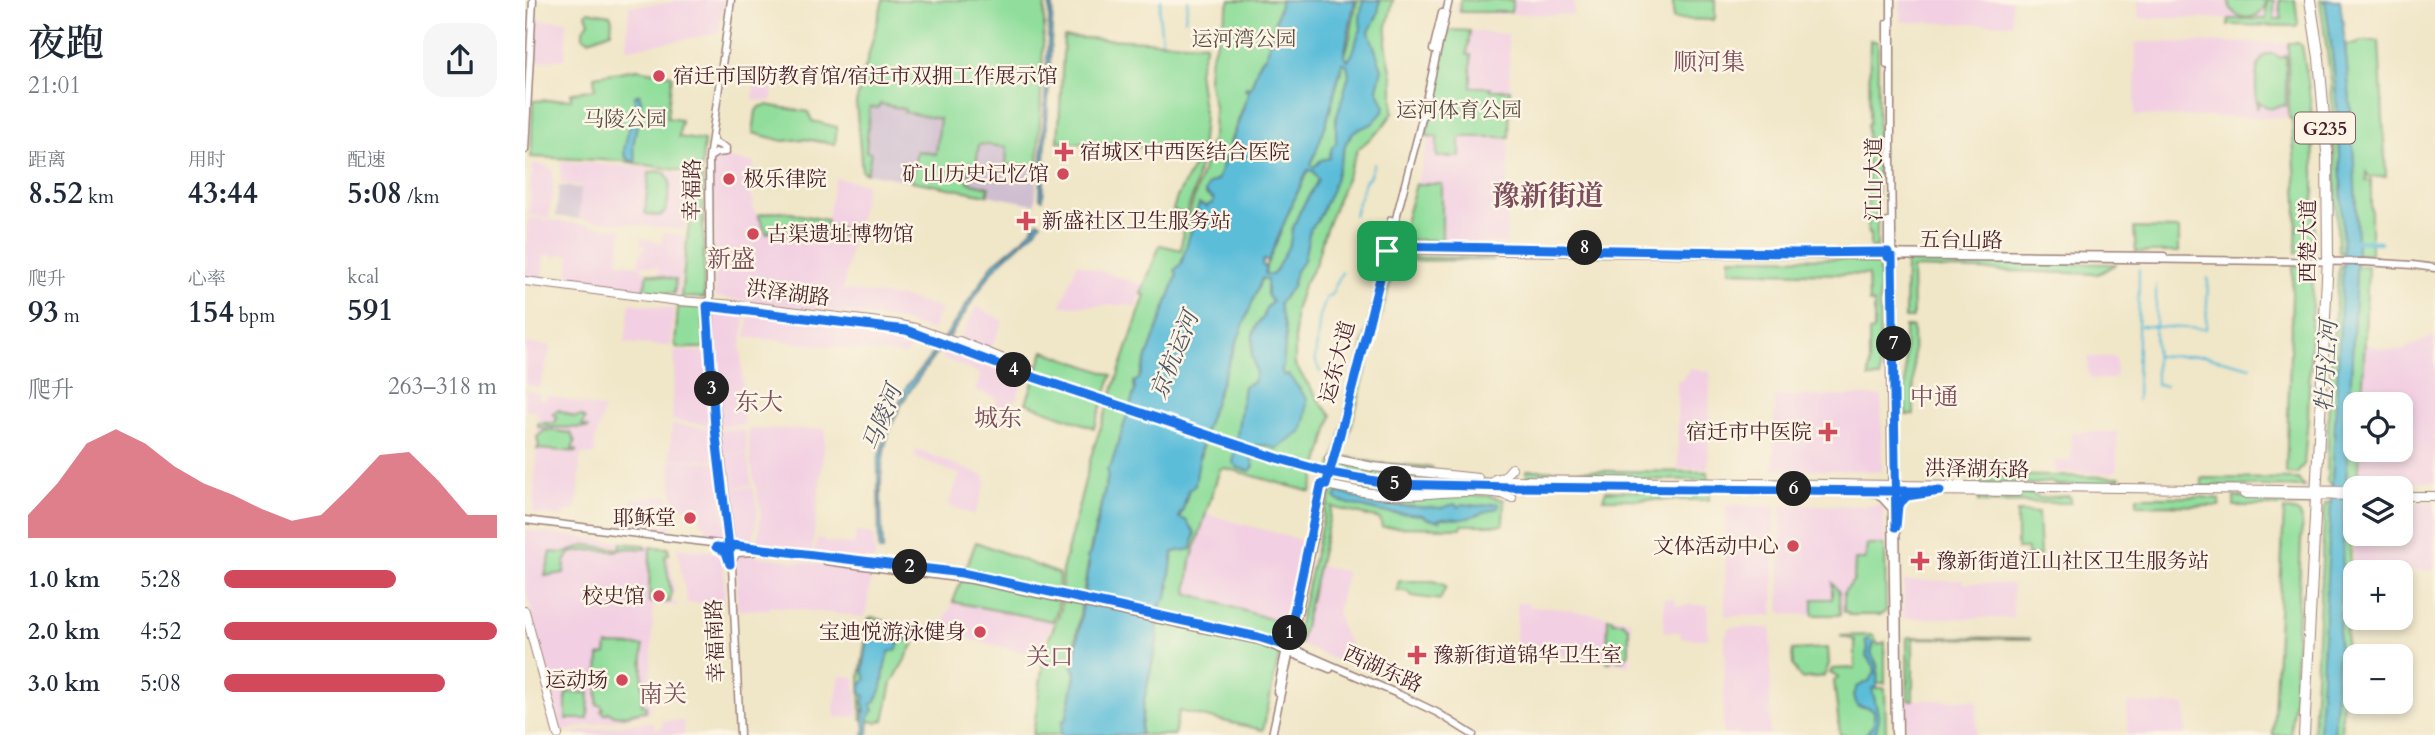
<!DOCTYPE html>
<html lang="zh">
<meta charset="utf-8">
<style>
:root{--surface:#fff;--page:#f6f6f7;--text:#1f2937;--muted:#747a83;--accent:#d1495b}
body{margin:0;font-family:Cardo,"Noto Serif SC",serif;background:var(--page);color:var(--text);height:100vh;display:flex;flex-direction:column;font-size:26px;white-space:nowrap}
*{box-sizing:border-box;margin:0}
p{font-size:23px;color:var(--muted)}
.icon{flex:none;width:38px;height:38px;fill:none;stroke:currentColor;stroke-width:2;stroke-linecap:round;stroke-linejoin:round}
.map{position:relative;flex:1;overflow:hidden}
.details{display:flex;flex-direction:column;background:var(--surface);width:525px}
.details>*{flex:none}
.tools{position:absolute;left:1818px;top:392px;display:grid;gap:14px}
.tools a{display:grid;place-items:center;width:70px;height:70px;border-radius:14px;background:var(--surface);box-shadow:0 4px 10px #0003;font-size:35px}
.pin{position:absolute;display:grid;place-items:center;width:60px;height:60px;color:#fff;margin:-30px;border-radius:14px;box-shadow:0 4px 10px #0006}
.km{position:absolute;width:35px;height:35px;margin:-18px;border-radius:50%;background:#222;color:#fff;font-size:19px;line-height:35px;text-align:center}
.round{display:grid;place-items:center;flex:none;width:74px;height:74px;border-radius:21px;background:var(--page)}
.overview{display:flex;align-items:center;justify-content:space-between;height:119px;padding:0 28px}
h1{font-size:38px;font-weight:600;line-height:52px}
.stats{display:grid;grid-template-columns:repeat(3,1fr);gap:10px;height:119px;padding:7px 28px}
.stats div{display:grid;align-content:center}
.stats b{font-size:30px;font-weight:600}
.stats small{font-size:19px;font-weight:400}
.stats p{font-size:19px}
.chart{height:196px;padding:14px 28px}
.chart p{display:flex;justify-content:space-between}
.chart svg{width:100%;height:126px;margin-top:7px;fill:var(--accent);opacity:.7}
ul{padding:0 28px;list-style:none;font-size:23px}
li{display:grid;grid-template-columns:112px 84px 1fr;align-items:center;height:52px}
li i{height:18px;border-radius:9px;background:var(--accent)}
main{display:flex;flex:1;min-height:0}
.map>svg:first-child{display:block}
</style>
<main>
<section class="details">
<div class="overview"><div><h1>夜跑</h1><p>21:01</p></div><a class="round"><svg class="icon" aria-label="share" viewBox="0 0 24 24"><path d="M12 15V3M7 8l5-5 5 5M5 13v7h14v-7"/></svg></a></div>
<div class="stats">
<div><p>距离</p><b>8.52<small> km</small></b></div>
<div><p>用时</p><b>43:44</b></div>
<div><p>配速</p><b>5:08<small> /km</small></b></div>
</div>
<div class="stats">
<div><p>爬升</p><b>93<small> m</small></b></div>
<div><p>心率</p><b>154<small> bpm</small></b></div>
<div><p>kcal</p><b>591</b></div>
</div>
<div class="chart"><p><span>爬升</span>263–318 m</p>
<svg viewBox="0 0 160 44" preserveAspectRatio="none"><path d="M0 44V36L10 25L20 11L30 6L40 11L50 19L60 25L70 29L80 34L90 38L100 36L110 26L120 15L130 14L140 24L150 36L160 36V44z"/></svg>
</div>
<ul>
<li><b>1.0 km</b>5:28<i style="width:63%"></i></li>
<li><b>2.0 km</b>4:52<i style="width:100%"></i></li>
<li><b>3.0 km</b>5:08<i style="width:81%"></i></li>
</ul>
</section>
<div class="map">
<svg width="1910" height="735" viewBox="0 0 1910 735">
<rect width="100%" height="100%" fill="#fcf5e5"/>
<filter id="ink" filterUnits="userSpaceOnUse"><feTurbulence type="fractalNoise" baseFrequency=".0143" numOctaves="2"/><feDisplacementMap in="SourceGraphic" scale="14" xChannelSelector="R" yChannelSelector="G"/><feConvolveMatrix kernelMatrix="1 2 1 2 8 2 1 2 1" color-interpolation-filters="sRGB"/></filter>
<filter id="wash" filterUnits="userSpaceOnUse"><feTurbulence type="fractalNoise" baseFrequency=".00686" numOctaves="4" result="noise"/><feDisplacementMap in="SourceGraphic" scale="28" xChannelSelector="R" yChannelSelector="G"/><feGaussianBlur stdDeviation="1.57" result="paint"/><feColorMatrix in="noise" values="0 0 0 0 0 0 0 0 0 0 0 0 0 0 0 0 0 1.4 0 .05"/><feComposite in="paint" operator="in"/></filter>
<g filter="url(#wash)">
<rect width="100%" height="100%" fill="#f0e6c8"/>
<!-- built -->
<path fill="#f2cfe2" d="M148 0H199L194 31 190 34 101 49 104 6 147 3Z
M934 0H1049V15L931 13Z
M1375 0H1487V24L1375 22Z
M1613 0H1754L1757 19 1613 18Z
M12 20 42 21 40 59 10 62Z
M945 31 983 34 985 90H966L965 87H946V56L942 55Z
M1618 42 1763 43 1764 118 1610 116 1611 43Z
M229 72 249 73 247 101 228 100Z
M905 137H912L913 157 934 156V137H984L981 243 875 242Z
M191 156 229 163 226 198 229 199 228 208 231 215 255 211 302 220 310 178 341 184 333 226V240H327L318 290 376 297 412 307 415 310 407 331 371 320 190 297 186 158Z
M36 162 119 167 169 177 159 230 54 219 56 186 35 183Z
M10 163 28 169V201H26L24 218 4 215 7 168Z
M8 218 97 229 93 262 117 266V271L133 274 134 268 113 264 116 251H118L120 246 115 244 116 238 137 243 139 233 160 235 153 296 43 281 45 255 34 254 33 258 19 254 17 279 0 277 3 220Z
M552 263 618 285 610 308 603 305 536 306Z
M105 303 149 309 146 346 100 343Z
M452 306 478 321 465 351 435 338Z
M187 310 221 313 216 345 219 425 194 426Z
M224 314 368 331 394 338 381 355 221 337Z
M1910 336V482L1834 480 1835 450H1876V404H1837L1840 344 1861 350H1876Z
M0 343 26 346 15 388 0 384Z
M424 349 498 380 491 400 475 394 490 401 484 415 481 414 478 421 466 416 473 399 450 390 456 374 417 358Z
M150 351 181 352 188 426 147 420Z
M1563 357H1589L1591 359V377L1587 379H1566L1563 374Z
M1163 368 1185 372 1183 469 1153 468 1152 385 1153 380 1159 379 1160 374 1163 373Z
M0 389 14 393V399L21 400 22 395 79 409 70 442V455L58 454 55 457 54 493 51 506 49 511H39L38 517 8 513 13 412 0 410Z
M1250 396H1356L1357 471 1248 469Z
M147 424 189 429 192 460 145 459Z
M216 429 220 432 222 452 196 456 193 430Z
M223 429H301L287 553 232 546 236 511 226 465Z
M1547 432H1592V469L1588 473 1530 472V461H1546Z
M392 449 459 476 461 483 449 515 423 505 435 475 389 457Z
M222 453 227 485 200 488 196 457Z
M145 460 193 462 201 529 197 540H181V525L176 524 174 507 149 508Z
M228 487 233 513 227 545 211 542 207 537 200 489Z
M144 495 147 535 95 529 94 505 105 504 109 499Z
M1876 502H1910V570H1828L1830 518V534H1876Z
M1201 505 1250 506 1248 616H1200Z
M1256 505 1358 506 1361 561 1350 612H1288V615L1259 614 1254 611Z
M681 514 779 541 761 624 661 593 666 560Z
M0 530 143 548 150 593H145V602L152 603V606L128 605 125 713 37 731 0 586Z
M331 532 349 534 350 561 289 553 292 538 299 539V542L329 545Z
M152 548 191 552 199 561V603H162Z
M216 554 345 571 347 574 340 617 245 606V609L215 610 212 608V557Z
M794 565 822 572 812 612 817 630 826 646 818 663 775 644Z
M1438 580V583L1488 584V618H1378L1379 581Z
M1139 599H1150L1151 605H1183V639L1156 638V632H1139Z
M428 602 528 621 519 640 515 656 418 633 415 630Z
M992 603H1004V607H1023L1106 620 1105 665 991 649Z
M1207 627 1246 628 1245 735H1198L1200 637 1204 629Z
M315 676 330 677 333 716 310 718 309 708Z
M1381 700H1452L1451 735H1381Z
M1602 703 1660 705 1661 735H1602Z
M137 721H158L160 735H42L102 724 126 722H128L130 730 138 727Z"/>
<!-- industrial -->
<path fill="#cfbdd0" d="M354 104 380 109V112L415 119 411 154 392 151 386 181 342 173 346 153 341 152 345 106Z
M454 144 482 147 481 165 513 167 510 204 462 195 464 186 443 182V171L450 172Z
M34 186 56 188 54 219 31 216Z"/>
<!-- green -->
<path fill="#91de9c" stroke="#6e7e64" stroke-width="2" d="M358 0H520L513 167 481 165 482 147 454 144 450 172H443V182L464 187 462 195 386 181 392 151 411 154 415 119 379 112 380 109 355 104 353 108 345 107 341 151 346 153 342 173 337 171 331 103Z
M705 0H756L741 55 735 62 705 142 703 154 692 180 683 185 681 195 689 199 687 205 682 207 675 204 677 210 656 265 651 270 652 275 614 379 609 382 610 390 586 467 582 473 583 476 566 545 549 651 551 670 541 721H538L535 735H508L520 648 536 609 537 571 567 453 618 301 620 295 616 294 635 245 656 250 658 230 669 199 688 134 689 107 683 79 684 64Z
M832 0H868L862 26 861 43 868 82V113L856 129 833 149 799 234 791 263 778 286 770 311V365L798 406 807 415 786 492 700 468 695 469 666 561 662 593 761 624 738 730 654 711 649 735H615L619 700 633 637C630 619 637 602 645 586L643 582 656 512H657L676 454 681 426 698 377 724 307 767 204 784 169 802 121 825 38Z
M935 0H988L986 12H935Z
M1148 0H1190V18L1188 20 1148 19Z
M1704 0H1741L1739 9 1733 15C1720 21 1704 16 1704 0Z
M1742 0H1749V19H1757L1754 0H1770L1773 24 1771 26 1703 25 1704 19H1741Z
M1795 0H1800C1813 84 1817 168 1818 253H1815L1813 248 1806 81Z
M63 11 85 15 87 19 86 32 64 40 58 37V30L64 22 61 14Z
M927 30 945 31 942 55H946V87H966V90H985L984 137H935V157H912V137L901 136 924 31Z
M539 37 681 44 673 71 679 116 676 151 533 142Z
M1345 40 1353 42 1352 248H1345V234H1343L1342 124 1344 123Z
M1836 41H1854L1861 177H1844L1841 172V181H1846V254L1832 253 1827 124 1820 45 1832 44Z
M1763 43H1773L1777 46C1788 101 1791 160 1788 215 1788 225 1791 240 1786 248 1782 253 1777 253 1771 253L1772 203 1767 119 1764 118Z
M1742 54H1749L1756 58 1761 56V106L1756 105 1745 109 1734 102 1732 109C1732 93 1726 64 1742 54Z
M112 69 147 75 142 118 156 120 154 137 179 141 176 174 97 161 6 157 8 101 46 99V93L70 89 69 76Z
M241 105 283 112 287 121 312 127 310 144 279 139 258 141 228 133 231 111 234 107Z
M677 151 668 195 660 216 652 214V211L648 210 652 197Z
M132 171 140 173C146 179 145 185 144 194 142 212 140 221 120 213L124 173Z
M175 177 178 178 179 298 156 297 163 231Z
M891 184H917V240H875Z
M255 211 302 220 301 226 320 229 318 234 289 235 288 233 257 234 255 232 251 234 248 230 242 234 233 215Z
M1609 228 1654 229V252H1611Z
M860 257 969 258V260L871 261 818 456 852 463 907 467V470L853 465 810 457Z
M1205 258 1354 259 1355 378H1344V332L1349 331V303H1344L1343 275 1205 271Z
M1381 262 1592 264 1573 274 1389 268 1387 270 1388 318H1380Z
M1768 266H1784L1788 273 1783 417 1779 464 1772 474 1761 473Z
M1814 266H1818L1808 484H1805L1802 481 1804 390Z
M1831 266H1843L1837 404H1830V450H1835L1833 484 1821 483Z
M123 273 151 280 149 294 118 291Z
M153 307H178L179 348H154L150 346Z
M1380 327H1388L1389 415H1381Z
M519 351 587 375 569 428 501 403Z
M34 410 49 417 57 416 60 419 57 425 64 428 13 427V423H30L32 417 28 414Z
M20 430 46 433 50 442 47 449 52 450V452L12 449 14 446 12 437Z
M807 462 973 483 863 478 806 468Z
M1002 470 1183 472V480L1002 478Z
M1456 475 1595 477 1592 484 1533 485 1525 482 1510 484H1456L1454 478Z
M1677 478 1773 479 1779 487 1691 485 1677 487Z
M807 489 964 496 979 500 978 525H937L936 528 857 527 855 519 807 507 775 644 770 641 801 506H803Z
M1081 491 1184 492V500L1078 499Z
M1454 494H1506L1514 498 1543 496 1546 498V503L1454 502Z
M1612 497H1677L1695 499V506L1612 505Z
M1709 497 1778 498 1782 500 1785 506H1709Z
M1820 500 1826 501 1828 506 1816 735H1809Z
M1807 501 1794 735H1788L1800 504Z
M1759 510C1768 511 1776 510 1777 521L1769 698 1765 735H1748Z
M1492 512 1513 513 1515 556H1502V549H1492Z
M451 542 534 574 533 608 528 621 428 602Z
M96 543 119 545 121 549 103 548 90 551 64 550 45 553 40 562 39 573 20 576 26 552 40 553 61 545 95 549Z
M1342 545H1360L1361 611 1355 615H1323V612H1319V592L1329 580 1330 560H1340Z
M125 547 143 548 144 554 140 556 146 593 145 602H124Z
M874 581H909L921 586 915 600 887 596 884 592 872 590Z
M1307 583 1314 592 1315 615H1288V599H1307Z
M347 617 388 630 392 638 367 683 359 720 353 722 339 721 336 718 335 676 344 618Z
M1083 618H1087V622H1098L1104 628V653L1098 660H1093L1086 657V662H1082Z
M1348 635 1353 645 1360 642V683H1352V688H1360L1361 735H1315L1309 681 1313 677 1305 673 1307 669 1330 668V640L1315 636Z
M1385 637 1504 638 1506 639 1388 638V700H1383L1382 638Z
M82 645 118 646 117 705 121 706V711C107 711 96 721 83 712L80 714 76 711 78 709 76 705H72L74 656 81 654Z
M1303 648 1304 664 1299 676 1276 679 1268 666 1267 650Z
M41 692 64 693 63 719H41Z"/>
<!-- water -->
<path fill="#5bbdd9" stroke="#526e82" stroke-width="2" fill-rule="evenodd" d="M756 0H830L819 56 823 60C832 51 829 39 836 30L835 19 838 0H855L853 14 844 32 857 69 852 89 860 107 858 112 847 124 829 131 821 143 807 189 792 222 785 229 779 260 771 271 767 287 754 304 761 334 758 367 756 369 759 376 763 374 782 399 781 418 777 432 751 449 741 445 729 446 725 454 729 466 725 471 713 468 708 463 719 386 728 382 731 373 727 355 728 334 733 323 738 318 741 308 747 302 742 295V280L737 278 698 377 677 440 670 485 663 491 657 513H655L654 518 661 520 670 533 667 549 648 552 642 598 636 603 631 629 633 637 619 700 615 735H535L538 720H541L551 671 548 668 564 564 562 557 565 554 583 476 582 469 586 466 610 390 609 382 614 379 652 275 650 270 656 264 674 204 682 207 684 204H687L689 199 680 193 683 185 692 180C704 151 713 122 724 92L720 90 721 87 726 88 734 62 740 57 743 50ZM817 63 822 64 824 75 811 119V143L807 147 804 158 796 160 789 167 786 165 802 121ZM783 170 788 171 793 180 774 213 767 230 765 243 751 270 747 275 740 274 741 268 737 264 739 260H744L767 204Z
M1800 0H1815C1825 84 1831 169 1832 253L1809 735H1794L1818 266C1817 177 1814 88 1800 0Z
M525 1H528L527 24 518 199 515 198Z
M114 94 116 101 108 147 111 160 109 162 101 158 99 152C101 132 111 114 110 96Z
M513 221 516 223C502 243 482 253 467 272 452 292 440 314 426 334 396 376 362 411 357 465 354 493 357 523 358 551H354L353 461 361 431 382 386 415 345 468 264 499 238Z
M813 492 857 505 916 508 930 504 934 507 938 504 954 506 972 503 974 505 973 508C962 510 948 517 938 519 929 520 922 516 914 519L915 521 903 519 897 515 856 512 814 501 810 497Z
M345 620 348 621 352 636 360 638 364 635 374 639 380 636V633L385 634 386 637 383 641 381 638 375 641 371 651H365C354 671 364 684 349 703L346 704 349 710 344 717 343 735H338L340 729 338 710 340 711 338 702 340 696 336 694V685L341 679 338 671Z
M1343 639 1349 643 1346 653 1353 666 1352 688H1347L1354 718 1350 735H1340L1349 724V711L1344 708 1332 706 1329 695 1332 687 1344 681 1350 673 1349 666 1341 655 1343 648 1340 641Z"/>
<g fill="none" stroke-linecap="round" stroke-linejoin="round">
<!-- stream -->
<path stroke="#5bbdd9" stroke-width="2" d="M636 0 634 14 637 40
M660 19 663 0
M112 121 117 122
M829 215 840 181 844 177 849 164
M1631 325V285
M1616 326 1681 329 1683 278
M1630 327 1631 385 1641 386
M1631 356H1680L1726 367
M795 372 790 359 795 316 802 297 806 295 817 272
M1612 400 1614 269"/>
<!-- river -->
<path stroke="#5bbdd9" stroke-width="4.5" d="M1829 241 1855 242"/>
</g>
</g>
<g filter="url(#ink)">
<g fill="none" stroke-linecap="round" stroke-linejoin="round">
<defs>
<path id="secondary" d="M206 0 184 159 185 294 186 349 193 428 206 545 215 735
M1366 0V160L1374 735
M1362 23V65
M908 50 917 13
M188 137 190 143 201 148
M0 150 8 0
M185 157 191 153 201 152
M1363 222V254
M859 246 1212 251
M858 250 1840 262 1888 265 1910 268
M858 250 866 220
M1328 253 1639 256
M1365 355 1370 733
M1328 490 1353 494 1365 507
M1373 508C1379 494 1390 493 1404 492
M0 520 437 574 733 637 762 646 873 694 913 713 948 735
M191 547 201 552 204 562
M208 559 212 553 228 552
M301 561 447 580 735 641 805 669
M752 692 761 648
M747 735 800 487 894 131 924 0"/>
<path id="primary" d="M0 281 154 301 224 306 370 324 390 328 436 344
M434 341 506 370
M421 344 440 353
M804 458 848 467 953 478
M970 479 979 477 987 468
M948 482 973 483 987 480 1830 491
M797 484C820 489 843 494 867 495 895 497 966 485 987 498
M974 486 1143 488
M1401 491 1493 492
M1719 494 1829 496
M1876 496H1910
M0 611 33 735"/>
<path id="highway" d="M1779 735 1803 258 1802 152 1794 58 1785 0"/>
</defs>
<!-- secondary casing -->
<use href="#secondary" stroke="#9d827a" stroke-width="9"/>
<!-- primary casing -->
<use href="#primary" stroke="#9d827a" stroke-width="10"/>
<!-- highway casing -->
<use href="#highway" stroke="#9d827a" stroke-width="12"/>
<!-- secondary -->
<use href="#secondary" stroke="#fff" stroke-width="6"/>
<!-- primary -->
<use href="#primary" stroke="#fff" stroke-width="8"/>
<!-- highway -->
<use href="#highway" stroke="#fff" stroke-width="10"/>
<defs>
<path id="primary-bridge" d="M434 349 499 374 776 466 847 481 950 485"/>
</defs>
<!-- primary-bridge casing -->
<use href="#primary-bridge" stroke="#9d827a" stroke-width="10" stroke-linecap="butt"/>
<!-- primary-bridge -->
<use href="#primary-bridge" stroke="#fff" stroke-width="8"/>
</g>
</g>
<g fill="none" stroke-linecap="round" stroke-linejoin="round" filter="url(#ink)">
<defs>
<path id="route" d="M862 251C842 329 823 408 801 485L797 484 796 486 762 646 733 637 437 573 206 545V549L191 547 201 552 205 564 203 538 190 428 182 306 381 330 499 374 752 458 805 473 867 484 987 487 1361 491C1379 491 1397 491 1415 491L1382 496 1373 505 1371 527C1369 437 1368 347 1367 257H1363V252L1270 253 859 246 858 250 862 251"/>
</defs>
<!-- route casing -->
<use href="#route" stroke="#fff" stroke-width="14"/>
<!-- route -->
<use href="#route" stroke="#1a73e8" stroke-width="9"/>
</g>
<!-- markers -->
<g fill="#d1495b" stroke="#fcf5e5" stroke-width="2.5">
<circle cx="134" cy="76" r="7"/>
<path d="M535.5 141.5h7v7h7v7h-7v7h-7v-7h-7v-7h7z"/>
<circle cx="538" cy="174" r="7"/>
<circle cx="204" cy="179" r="7"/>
<path d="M497.5 210.5h7v7h7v7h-7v7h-7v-7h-7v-7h7z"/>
<circle cx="228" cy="234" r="7"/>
<path d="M1299.5 421.5h7v7h7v7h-7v7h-7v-7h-7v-7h7z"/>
<circle cx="165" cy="518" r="7"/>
<circle cx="1268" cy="546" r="7"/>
<path d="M1391.5 550.5h7v7h7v7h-7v7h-7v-7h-7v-7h7z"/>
<circle cx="134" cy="596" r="7"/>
<circle cx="455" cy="632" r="7"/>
<path d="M888.5 644.5h7v7h7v7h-7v7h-7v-7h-7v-7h7z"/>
<circle cx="97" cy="680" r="7"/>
</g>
<g text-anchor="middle" stroke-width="5" stroke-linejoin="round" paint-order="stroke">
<!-- shield labels -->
<rect fill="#fcf5e5" stroke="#7f5f63" stroke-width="2" x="1770" y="112.5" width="60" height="31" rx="5"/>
<g font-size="19" font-weight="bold" fill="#4a1f2b">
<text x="1800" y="135">G235</text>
</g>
<!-- park labels -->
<g font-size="21" fill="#5c4f47" stroke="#fcf5e5">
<text x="719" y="46">运河湾公园</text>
<text x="934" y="117">运河体育公园</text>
<text x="100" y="126">马陵公园</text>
</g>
<!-- poi labels -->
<g font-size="21" fill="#4a1f2b" stroke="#fcf5e5" text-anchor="start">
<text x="148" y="83">宿迁市国防教育馆/宿迁市双拥工作展示馆</text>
<text x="555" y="159">宿城区中西医结合医院</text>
<text x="524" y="181" text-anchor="end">矿山历史记忆馆</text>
<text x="218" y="186">极乐律院</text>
<text x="517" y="228">新盛社区卫生服务站</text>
<text x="242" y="241">古渠遗址博物馆</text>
<text x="1287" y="439" text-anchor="end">宿迁市中医院</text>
<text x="151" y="525" text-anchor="end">耶稣堂</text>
<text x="1254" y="553" text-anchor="end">文体活动中心</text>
<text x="1411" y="568">豫新街道江山社区卫生服务站</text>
<text x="120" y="603" text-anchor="end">校史馆</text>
<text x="441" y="639" text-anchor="end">宝迪悦游泳健身</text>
<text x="908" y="662">豫新街道锦华卫生室</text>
<text x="83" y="687" text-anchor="end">运动场</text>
</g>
<!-- street labels -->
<g font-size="21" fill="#4a1f2b" stroke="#fcf5e5">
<text transform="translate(1349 179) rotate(-90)" y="7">江山大道</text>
<text transform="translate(167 190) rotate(-89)" y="7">幸福路</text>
<text transform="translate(1436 240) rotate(1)" y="7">五台山路</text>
<text transform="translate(1783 241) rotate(-90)" y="7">西楚大道</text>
<text transform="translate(263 293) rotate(7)" y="7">洪泽湖路</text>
<text transform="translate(812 362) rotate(-75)" y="7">运东大道</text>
<text transform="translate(1452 469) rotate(1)" y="7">洪泽湖东路</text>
<text transform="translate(190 641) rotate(-92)" y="7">幸福南路</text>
<text transform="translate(858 669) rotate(24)" y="7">西湖东路</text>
</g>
<!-- water labels -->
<g font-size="23" font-style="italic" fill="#505668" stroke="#fcf5e5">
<text transform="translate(649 355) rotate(-68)" y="8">京杭运河</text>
<text transform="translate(1801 366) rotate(-87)" y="8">牡丹江河</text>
<text transform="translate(357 418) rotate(-69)" y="8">马陵河</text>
</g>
<!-- quarter labels -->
<g font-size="24" fill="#7d4e5e" stroke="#fcf5e5">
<text x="1184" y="70">顺河集</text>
<text x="206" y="267">新盛</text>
<text x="1409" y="405">中通</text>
<text x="234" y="410">东大</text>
<text x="473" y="426">城东</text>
<text x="525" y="665">关口</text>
<text x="138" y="702">南关</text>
</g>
<!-- district labels -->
<g font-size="28" font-weight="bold" fill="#7d4e5e" stroke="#fcf5e5">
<text x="1023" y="205">豫新街道</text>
</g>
</g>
</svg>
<div class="tools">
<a><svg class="icon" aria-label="locate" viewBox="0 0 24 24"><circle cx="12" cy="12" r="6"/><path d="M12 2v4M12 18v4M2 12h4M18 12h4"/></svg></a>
<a><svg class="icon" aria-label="layers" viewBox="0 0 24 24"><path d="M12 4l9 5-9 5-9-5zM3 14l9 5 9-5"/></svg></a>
<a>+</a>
<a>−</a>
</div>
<div class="pin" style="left:862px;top:251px;background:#1e9e55"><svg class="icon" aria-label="arrive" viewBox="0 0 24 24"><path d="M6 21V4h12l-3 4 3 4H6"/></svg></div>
<b class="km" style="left:765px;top:633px">1</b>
<b class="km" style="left:385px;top:567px">2</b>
<b class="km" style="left:187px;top:389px">3</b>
<b class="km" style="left:489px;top:370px">4</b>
<b class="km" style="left:870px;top:484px">5</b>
<b class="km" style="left:1269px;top:489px">6</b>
<b class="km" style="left:1369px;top:344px">7</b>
<b class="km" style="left:1060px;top:248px">8</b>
</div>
</main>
